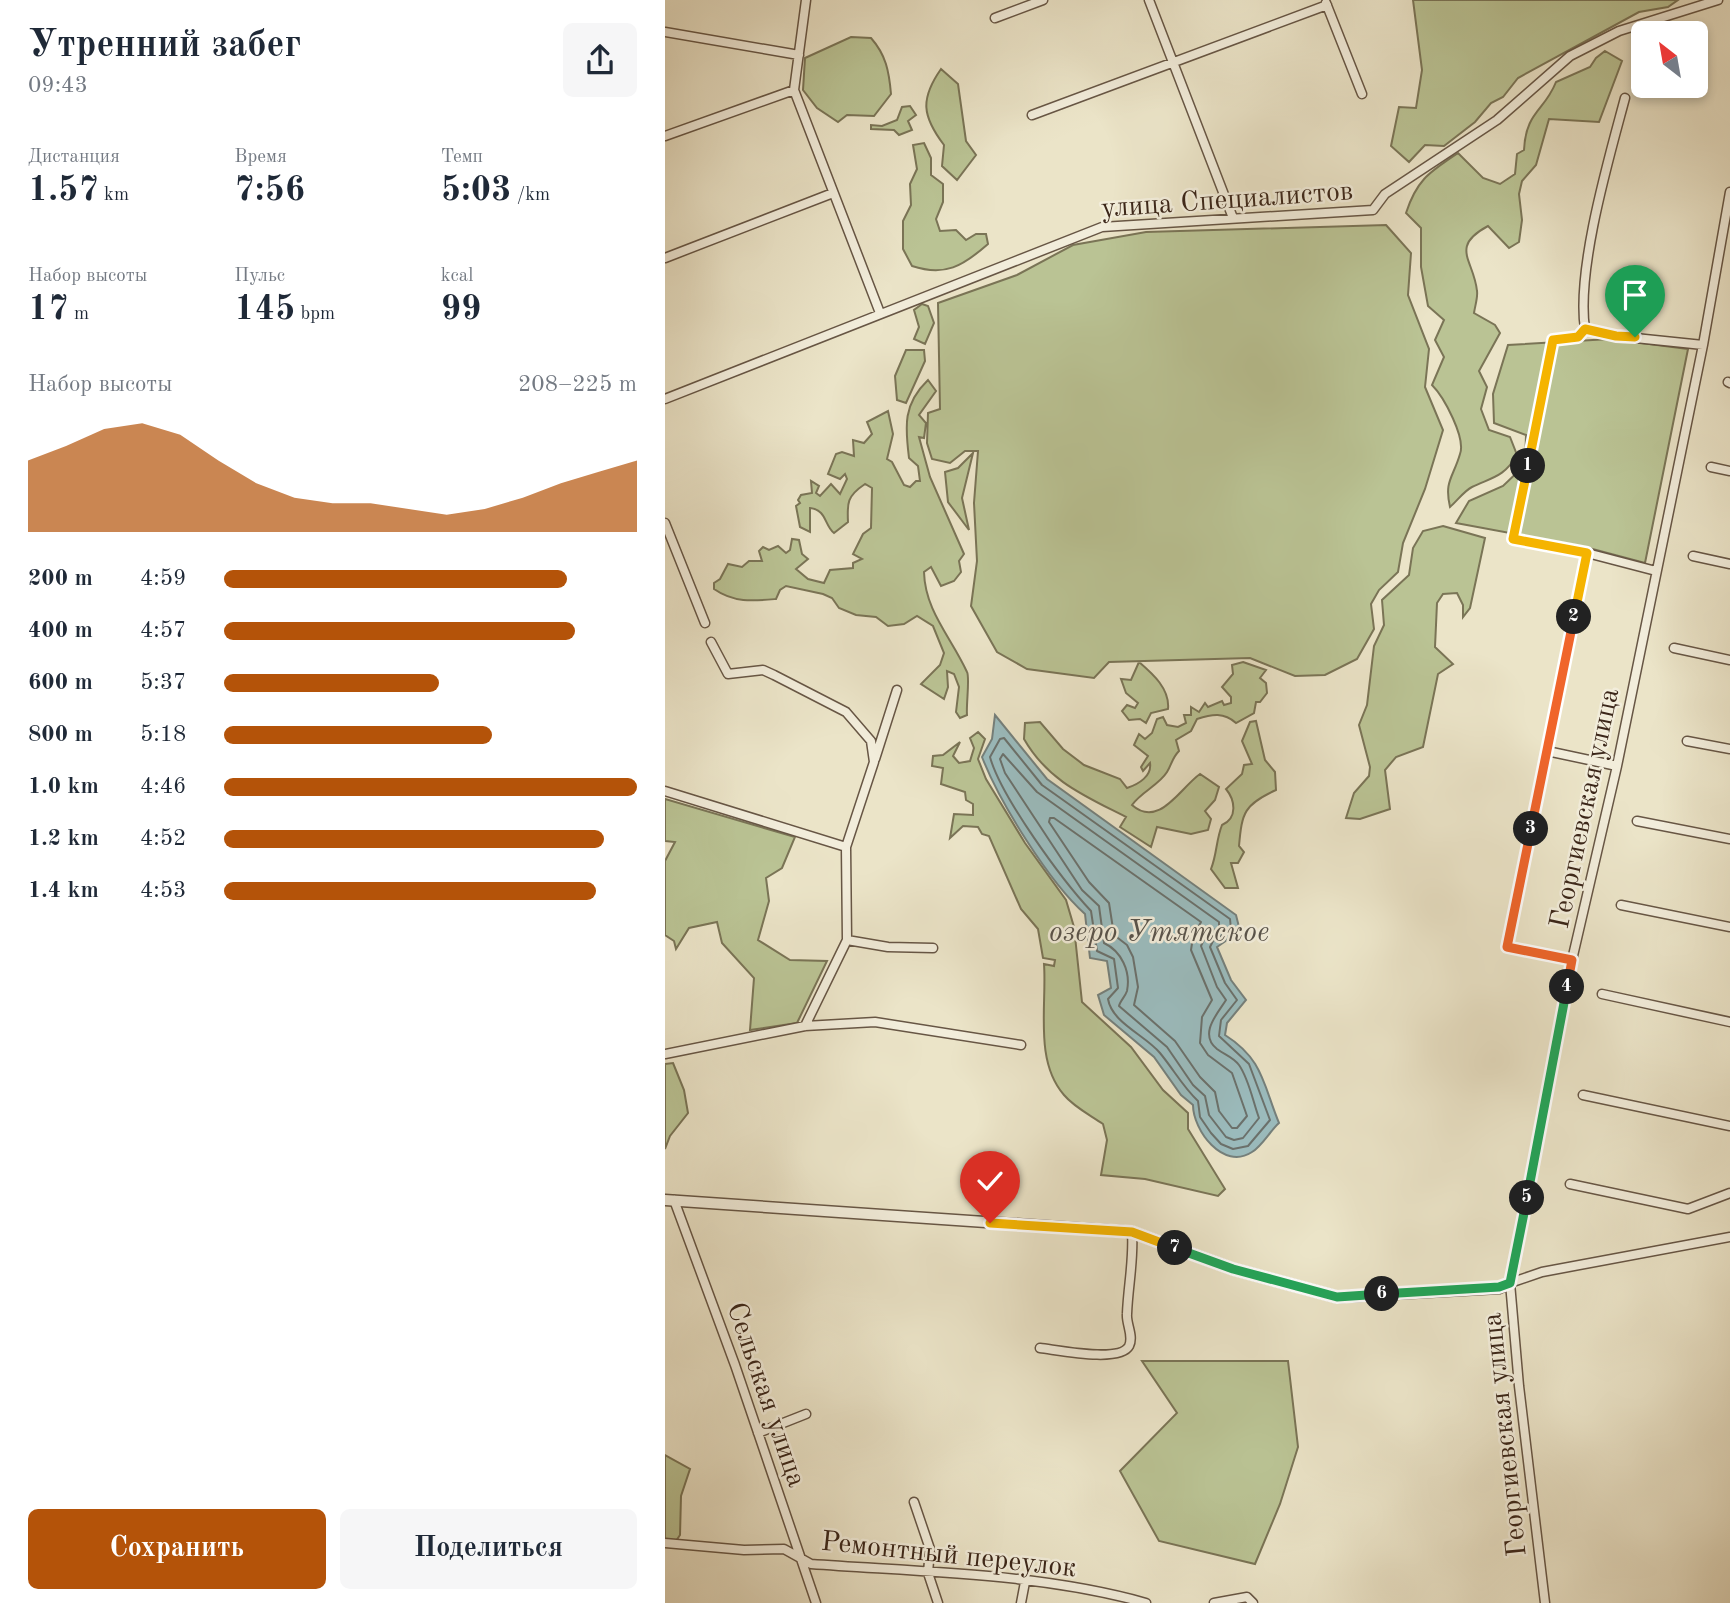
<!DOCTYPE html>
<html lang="ru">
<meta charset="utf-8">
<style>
:root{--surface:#fff;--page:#f6f6f7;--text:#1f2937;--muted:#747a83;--accent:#b45309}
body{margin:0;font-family:"Old Standard TT",serif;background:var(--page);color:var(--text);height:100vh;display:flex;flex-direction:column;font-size:26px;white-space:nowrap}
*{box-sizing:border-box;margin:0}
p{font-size:23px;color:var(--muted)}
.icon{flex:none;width:38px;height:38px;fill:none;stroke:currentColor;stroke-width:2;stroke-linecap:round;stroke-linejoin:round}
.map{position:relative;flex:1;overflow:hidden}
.drawer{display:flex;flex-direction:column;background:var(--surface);width:665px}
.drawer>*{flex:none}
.needle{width:46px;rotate:329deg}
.buttons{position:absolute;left:966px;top:21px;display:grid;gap:14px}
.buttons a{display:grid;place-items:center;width:77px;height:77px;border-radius:10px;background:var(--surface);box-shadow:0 4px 10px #0003;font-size:35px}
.pin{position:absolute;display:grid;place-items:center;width:60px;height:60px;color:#fff;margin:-72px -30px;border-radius:50% 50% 50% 0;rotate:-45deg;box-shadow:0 0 7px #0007}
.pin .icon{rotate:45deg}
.km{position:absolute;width:35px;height:35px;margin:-18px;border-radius:50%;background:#222;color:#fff;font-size:19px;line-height:35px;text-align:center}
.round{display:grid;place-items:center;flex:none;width:74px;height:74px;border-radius:10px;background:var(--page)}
.head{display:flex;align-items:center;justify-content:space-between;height:119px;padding:0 28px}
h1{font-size:38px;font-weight:600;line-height:52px}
.figures{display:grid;grid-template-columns:repeat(3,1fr);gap:10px;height:119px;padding:7px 28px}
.figures div{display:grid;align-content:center}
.figures b{font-size:35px;font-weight:600}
.figures small{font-size:19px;font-weight:400}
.figures p{font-size:19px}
.chart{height:196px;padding:14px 28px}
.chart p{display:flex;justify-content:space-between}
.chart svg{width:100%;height:126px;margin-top:7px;fill:var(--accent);opacity:.7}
.button{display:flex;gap:14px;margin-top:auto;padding:14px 28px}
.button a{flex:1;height:80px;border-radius:10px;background:var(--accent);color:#fff;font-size:28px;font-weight:600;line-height:80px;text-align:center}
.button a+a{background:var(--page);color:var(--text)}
ul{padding:0 28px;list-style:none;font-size:23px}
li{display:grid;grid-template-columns:112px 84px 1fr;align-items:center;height:52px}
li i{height:18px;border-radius:9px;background:var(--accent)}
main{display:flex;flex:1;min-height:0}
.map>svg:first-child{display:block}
</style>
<main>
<section class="drawer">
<div class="head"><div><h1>Утренний забег</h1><p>09:43</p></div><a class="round"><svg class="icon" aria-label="share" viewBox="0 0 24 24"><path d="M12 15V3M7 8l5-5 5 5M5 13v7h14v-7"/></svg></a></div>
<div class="figures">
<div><p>Дистанция</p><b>1.57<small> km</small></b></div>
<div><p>Время</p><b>7:56</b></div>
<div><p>Темп</p><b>5:03<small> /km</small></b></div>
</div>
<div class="figures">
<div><p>Набор высоты</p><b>17<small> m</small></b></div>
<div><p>Пульс</p><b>145<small> bpm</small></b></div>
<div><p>kcal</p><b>99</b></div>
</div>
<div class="chart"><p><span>Набор высоты</span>208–225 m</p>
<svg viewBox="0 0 160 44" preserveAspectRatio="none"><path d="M0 44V19L10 14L20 8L30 6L40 10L50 19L60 27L70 32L80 34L90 34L100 36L110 38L120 36L130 32L140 27L150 23L160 19V44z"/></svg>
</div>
<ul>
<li><b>200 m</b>4:59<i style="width:83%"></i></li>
<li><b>400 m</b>4:57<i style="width:85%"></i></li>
<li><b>600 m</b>5:37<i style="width:52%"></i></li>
<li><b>800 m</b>5:18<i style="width:65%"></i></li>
<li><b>1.0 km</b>4:46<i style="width:100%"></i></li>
<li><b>1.2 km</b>4:52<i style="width:92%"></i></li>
<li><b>1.4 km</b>4:53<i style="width:90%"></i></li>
</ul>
<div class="button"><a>Сохранить</a><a>Поделиться</a></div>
</section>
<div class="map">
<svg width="1065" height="1603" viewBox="0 0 1065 1603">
<rect width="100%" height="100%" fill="#ebe4c8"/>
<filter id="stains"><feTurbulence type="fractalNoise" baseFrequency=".00286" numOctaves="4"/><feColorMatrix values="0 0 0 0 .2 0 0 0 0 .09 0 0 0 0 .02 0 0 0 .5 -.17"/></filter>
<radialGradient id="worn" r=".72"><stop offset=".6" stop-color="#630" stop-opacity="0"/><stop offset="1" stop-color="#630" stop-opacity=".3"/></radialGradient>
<!-- green -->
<path fill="#bac394" stroke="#7a7456" stroke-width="2" d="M748 0H1013L1003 7 974 12 853 78 838 97 826 103 810 122 779 146 760 145 744 162 726 146 734 107 751 108 757 70Z
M186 37 206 38C221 55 224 71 226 94L209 116 182 115 173 122 152 108 138 90 140 58Z
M940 51 957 61 934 122 884 119 871 165 857 181 854 194 857 220 854 242 844 248 823 226C784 247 809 260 812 291 813 297 810 306 809 313L830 325 835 333 814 371 822 387 816 409 824 430 845 437 852 455C839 477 828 477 807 487 799 491 792 501 785 507 779 481 788 478 795 454 801 438 779 397 767 385L779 357 770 340 779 320 763 306 756 267V228L741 213C752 179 765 172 793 153L818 178 835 184 850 174 852 154 859 150C861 111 879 112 891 82L925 67 931 58Z
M276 69 293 84 301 141 311 155 292 180 277 166 279 145C257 116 255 99 276 69Z
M245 106 251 115 243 121 247 130 234 135 229 130 206 129V125L217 126 232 120 237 107Z
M259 143 266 158V175L278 184V202L271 219 275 231 291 230 301 240 311 234H321L323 244C298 266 280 277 247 266L238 249V221L246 205 245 184 252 169 248 145Z
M721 225 746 253 743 295 764 349 760 387 778 430 760 489 738 543 733 572 714 590 706 604 709 629 692 659 660 675 630 676 585 658 444 662 429 678 362 669 332 652 306 606 312 561 309 503 313 451H300L285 463 267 459 262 443 263 413 275 409 273 303 352 275 408 245 481 232Z
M257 304 263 306 269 323 260 344 249 339 254 327 249 310Z
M945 339 1023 349 980 563 920 547 791 523 804 501 838 486 860 465 861 435 829 423 828 394 843 345Z
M241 350H259L260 361 241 403 232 400 230 376Z
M263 380 271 391 254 415 261 423 259 438 254 437 265 477 299 554 294 561 296 572 289 581 276 586 266 567 259 572C260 611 286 637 302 672 305 677 301 705 302 715L295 718 291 712 294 687 289 674 282 671 283 687 279 699 256 684 275 665 279 653 268 626 252 616 239 624 223 626 211 617 191 615 174 608 167 598 158 594 121 586 115 590 111 599C88 601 69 603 49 589V583L55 579 63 564 77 567 84 561H97L94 551 98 547 104 550 113 546 121 553 125 550 127 539 134 540 137 554 143 559 131 569 143 579 159 583 165 570 188 568V563L197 559 188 554 198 534 206 528 207 488 200 484C182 496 182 503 183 522L169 533C159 525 162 510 145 508V532L135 527 131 506 135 503 133 500 136 495 147 493 146 481 154 486 151 493 155 496 166 484 175 494 182 479 180 474 175 479 163 474 171 454 177 452 189 456 188 440 199 443 207 434 202 422 223 411 228 434 222 459 227 462 239 485 245 487 251 481H255L253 466 244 458C240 426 238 404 263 380Z
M308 453 297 498 304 530 283 502 280 472 293 468Z
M778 526 820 538 805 608 798 617V605L792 593 778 594 772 603 770 647 788 664 773 674 758 747 731 757 720 770 725 809 695 819 681 818 689 793 704 776 705 767 694 725 702 705 709 646 719 625 717 600 744 575 748 548 758 531Z
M474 662C488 674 505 689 503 709L486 713 481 723 475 719 464 720 457 711 462 705 470 708 473 703 461 693 456 679 466 680Z
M578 662 601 670 595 678 601 683 602 693 595 702H591L589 713 571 723C559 712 547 714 532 719L526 731 511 740 514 751C507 758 507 764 502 772 494 785 476 792 467 805 494 829 515 788 535 774L554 787 550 800 540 811 546 819 543 830 526 834 492 827 486 847 455 827 461 817C420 796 383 781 359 739L360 723 375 722 398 749 419 765 455 779 462 788C474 784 487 776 485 763L478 771 476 767 483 756 469 745 474 734 480 739 487 733 492 719 498 717 502 725 513 727 521 723 519 715H526V707L534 712 540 703 543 707 557 701 559 705 566 703V697L557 687 568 674 567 665Z
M591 721 600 760 610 772 611 790C579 805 577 812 574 846L579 852 573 863H566L573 888H560L546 869C552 854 551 840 557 825 573 818 570 800 561 789L577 774 579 765 587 764 577 741 585 722Z
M313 732 320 739 313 759 321 779 360 843 401 900 409 927 417 1002 466 1047 498 1090 523 1113V1129L560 1189 553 1196 480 1179 436 1175 442 1140 438 1124C425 1115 409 1107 399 1095 369 1061 382 1005 379 964L389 966 390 960 378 958 373 929 356 909 324 836 317 834 313 827 298 826 285 838 289 814 308 815V804L301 800 300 792 276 784 278 768 267 766 268 756 278 755 295 742 288 756 294 763 305 761 309 748 305 738Z
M0 799 130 837 117 868 101 878 104 901 93 940 125 960 162 961 132 1023 85 1030 89 978 57 943 52 922 24 928 11 949 9 941 0 935V861L10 842 0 841Z
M8 1063 19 1090 23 1113 5 1136 0 1149V1064Z
M477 1361H623L633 1447 615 1504 590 1564 494 1541 455 1471 512 1413Z
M0 1455 25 1469 16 1496 15 1535 11 1541H0Z"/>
<!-- water -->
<path fill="#9bbcbe" stroke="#75807c" stroke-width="2" d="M330 715 382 779 571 915 575 931 552 947 566 980 581 1000 562 1023 560 1035C598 1059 598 1084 614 1123 605 1131 597 1146 587 1152 558 1171 528 1130 528 1105L516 1095 489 1057 439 1015 433 995 446 988 442 961 425 958 420 914C384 882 335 803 317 757L327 739Z"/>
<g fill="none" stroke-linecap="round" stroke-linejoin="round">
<!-- shore -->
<path stroke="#6b716c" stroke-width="2" d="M339 738 377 785 565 919 566 929 548 941 545 947 560 983 572 1000 556 1020 554 1036 584 1064 605 1120 583 1146 568 1149 556 1144 546 1133 535 1117 533 1101C518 1087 509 1070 495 1053 480 1035 447 1023 443 999L453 988 449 959 432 951 426 911C397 880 336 797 325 757L335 739Z
M338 754 372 792 554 922V927L541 935 536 946 552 987 561 1000C553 1013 533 1034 552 1049 560 1055 568 1057 574 1065 584 1079 588 1102 594 1118L578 1138 569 1140 561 1137 544 1115 540 1096 528 1085 502 1047 454 1006C455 1001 460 997 462 991 466 971 456 951 439 943L434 906 417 890 340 773 335 759Z
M385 818H389L536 922 528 937 526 950 547 1000 537 1017 535 1043 543 1055 567 1073 582 1116 572 1128H567L554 1111 550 1092 535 1077 510 1041 469 1005 473 987 468 957 462 945 449 935 444 903 424 882 384 822Z"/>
<defs>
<path id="minor" d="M141 0 129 90 215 313
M484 0 568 218
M661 3 697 94
M330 18 378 0
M0 32 134 55
M960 98C944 158 911 270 920 329L951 336 1038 345
M367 115 662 5
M0 136 129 90
M0 258 168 193
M920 329 913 337 888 340 848 539 922 553 991 571
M1063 382 1065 383
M0 399 437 227 708 210 720 194 832 120 905 56 954 31 1053 0
M1046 467 1065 471
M0 523 40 623
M1028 556 1065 564
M46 642 63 674 98 670 109 675 181 712 206 741 209 762 181 847 182 940 140 1026
M1009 648 1065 660
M1022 741 1065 749
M882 751 952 766
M210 759 232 690
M0 791 181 847
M972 821 1065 839
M956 905 1065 927
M182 940 223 947 268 948
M907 960 842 947 922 553
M937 994 1065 1022
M0 1054 140 1026 210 1022 356 1045
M918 1095 1065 1126
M905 1184 1023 1209 1065 1193
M9 1200 70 1365 151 1603
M845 1283 877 1272 1065 1237
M375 1348C393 1350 455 1363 464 1346 469 1336 461 1324 462 1314 463 1286 469 1260 467 1232
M93 1433 141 1414
M249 1502 265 1549 263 1573 273 1603
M0 1543 79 1550 119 1549 146 1564C256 1572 374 1573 481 1603
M356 1603 360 1582
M549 1603 582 1597 588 1603
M880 1603 854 1386 845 1283 907 960 952 766 1038 345 1065 192"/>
<path id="tertiary" d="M0 1200 467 1232 568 1269 672 1297 834 1288 845 1283"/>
</defs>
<!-- minor casing -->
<use href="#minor" stroke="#675645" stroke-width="11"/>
<!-- tertiary casing -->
<use href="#tertiary" stroke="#675645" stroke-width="13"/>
<!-- minor -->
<use href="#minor" stroke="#f2eddb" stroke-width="8"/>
<!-- tertiary -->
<use href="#tertiary" stroke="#f2eddb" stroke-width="10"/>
</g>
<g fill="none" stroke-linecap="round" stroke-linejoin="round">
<defs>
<path id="split-1" d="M863 466 888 340 913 337 920 329 951 336 970 337"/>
<path id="split-2" d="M863 466 848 539 922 553 909 617"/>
<path id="split-3" d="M866 829 909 617"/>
<path id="split-4" d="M866 829 842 947 907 960 902 987"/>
<path id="split-5" d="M862 1198 902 987"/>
<path id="split-6" d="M717 1294 834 1287 845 1283 862 1198"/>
<path id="split-7" d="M510 1248 568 1269 672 1297 717 1294"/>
<path id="split-8" d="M325 1223 467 1232 510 1248"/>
</defs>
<!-- split-1 casing -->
<use href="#split-1" stroke="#fff" stroke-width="14"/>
<!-- split-2 casing -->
<use href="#split-2" stroke="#fff" stroke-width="14"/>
<!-- split-3 casing -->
<use href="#split-3" stroke="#fff" stroke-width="14"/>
<!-- split-4 casing -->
<use href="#split-4" stroke="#fff" stroke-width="14"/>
<!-- split-5 casing -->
<use href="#split-5" stroke="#fff" stroke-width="14"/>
<!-- split-6 casing -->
<use href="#split-6" stroke="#fff" stroke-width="14"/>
<!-- split-7 casing -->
<use href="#split-7" stroke="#fff" stroke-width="14"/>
<!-- split-8 casing -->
<use href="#split-8" stroke="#fff" stroke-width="14"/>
<!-- split-1 -->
<use href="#split-1" stroke="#f5b400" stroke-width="9"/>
<!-- split-2 -->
<use href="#split-2" stroke="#f5b400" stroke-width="9"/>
<!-- split-3 -->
<use href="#split-3" stroke="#f0652b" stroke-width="9"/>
<!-- split-4 -->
<use href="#split-4" stroke="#f0652b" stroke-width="9"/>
<!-- split-5 -->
<use href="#split-5" stroke="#22a559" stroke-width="9"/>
<!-- split-6 -->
<use href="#split-6" stroke="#22a559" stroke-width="9"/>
<!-- split-7 -->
<use href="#split-7" stroke="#22a559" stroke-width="9"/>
<!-- split-8 -->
<use href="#split-8" stroke="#f5b400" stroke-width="9"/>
</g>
<g text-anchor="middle" stroke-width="5" stroke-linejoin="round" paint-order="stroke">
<!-- street labels -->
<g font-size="28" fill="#3b2619" stroke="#f2eddb">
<text transform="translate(562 198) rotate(-4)" y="10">улица Специалистов</text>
<text transform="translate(918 808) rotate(-78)" y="10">Георгиевская улица</text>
<text transform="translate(103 1394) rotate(71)" y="10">Сельская улица</text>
<text transform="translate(838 1435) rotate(-96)" y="10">Георгиевская улица</text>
<text transform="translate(284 1553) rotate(6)" y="10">Ремонтный переулок</text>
</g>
<!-- water labels -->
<g font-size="30" font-style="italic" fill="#58534b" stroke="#f2eddb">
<text x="494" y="941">озеро Утятское</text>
</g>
</g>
<rect width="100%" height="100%" filter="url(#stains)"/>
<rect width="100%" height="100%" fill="url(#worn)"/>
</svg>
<div class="buttons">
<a><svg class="needle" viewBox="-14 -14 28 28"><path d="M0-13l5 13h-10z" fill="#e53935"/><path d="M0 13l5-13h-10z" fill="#747a83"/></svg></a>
</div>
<div class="pin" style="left:970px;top:337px;background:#1e9e55"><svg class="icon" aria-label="arrive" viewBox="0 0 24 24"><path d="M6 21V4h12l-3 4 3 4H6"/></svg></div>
<div class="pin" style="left:325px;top:1223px;background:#d93025"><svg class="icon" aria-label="check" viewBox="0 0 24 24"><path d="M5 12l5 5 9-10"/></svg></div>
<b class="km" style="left:863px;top:466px">1</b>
<b class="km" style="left:909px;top:617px">2</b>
<b class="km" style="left:866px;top:829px">3</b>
<b class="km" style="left:902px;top:987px">4</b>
<b class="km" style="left:862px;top:1198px">5</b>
<b class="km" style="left:717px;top:1294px">6</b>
<b class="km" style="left:510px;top:1248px">7</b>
</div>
</main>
